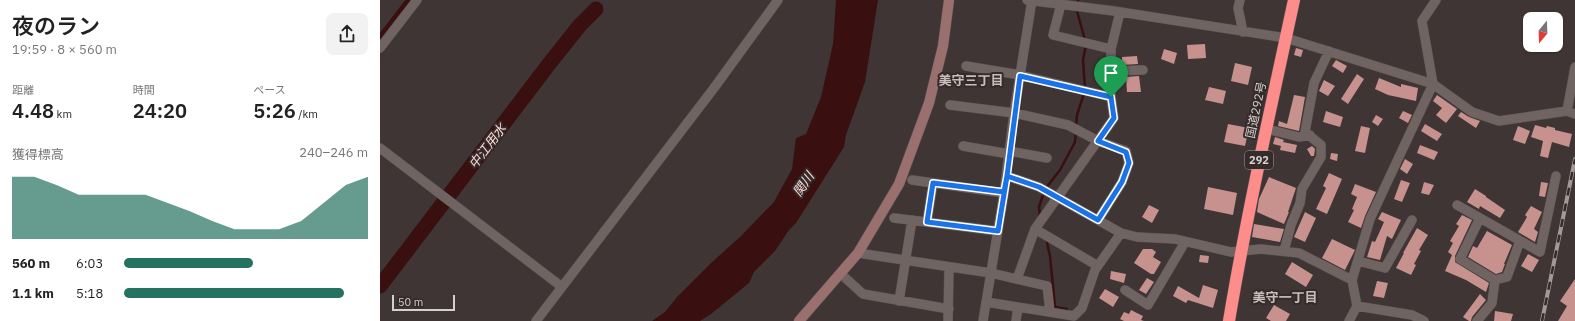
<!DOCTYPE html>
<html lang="ja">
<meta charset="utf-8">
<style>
:root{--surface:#fff;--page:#f2f2f2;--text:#222;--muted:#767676;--accent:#247361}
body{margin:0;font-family:"IBM Plex Sans","Noto Sans JP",sans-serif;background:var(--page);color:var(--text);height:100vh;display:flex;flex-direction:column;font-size:15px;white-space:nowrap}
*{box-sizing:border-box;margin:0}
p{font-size:13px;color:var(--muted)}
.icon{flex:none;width:22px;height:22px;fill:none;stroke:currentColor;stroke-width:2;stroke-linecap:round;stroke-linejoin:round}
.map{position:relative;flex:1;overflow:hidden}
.panel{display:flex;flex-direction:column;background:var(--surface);width:380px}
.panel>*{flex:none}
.needle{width:26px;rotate:199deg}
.controls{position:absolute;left:1143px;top:12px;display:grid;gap:8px}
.controls a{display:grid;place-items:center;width:40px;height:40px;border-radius:8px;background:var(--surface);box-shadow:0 1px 3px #0004;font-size:20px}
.scale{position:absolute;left:12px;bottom:10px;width:63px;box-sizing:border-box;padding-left:4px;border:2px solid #d6cfcf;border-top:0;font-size:11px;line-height:14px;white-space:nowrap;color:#d6cfcf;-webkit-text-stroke:3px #352b2a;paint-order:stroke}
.pin{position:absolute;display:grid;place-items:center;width:34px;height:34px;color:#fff;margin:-41px -17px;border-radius:50% 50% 50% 0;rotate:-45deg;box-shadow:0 0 4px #0007}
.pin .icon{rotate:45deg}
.round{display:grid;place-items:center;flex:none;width:42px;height:42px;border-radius:8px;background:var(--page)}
.headline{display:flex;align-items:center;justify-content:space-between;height:68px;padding:0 12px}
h1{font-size:22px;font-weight:600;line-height:30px}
.metrics{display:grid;grid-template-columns:repeat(3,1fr);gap:6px;height:68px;padding:4px 12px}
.metrics div{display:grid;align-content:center}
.metrics b{font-size:20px;font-weight:600}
.metrics small{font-size:11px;font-weight:400}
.metrics p{font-size:11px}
.chart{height:112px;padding:8px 12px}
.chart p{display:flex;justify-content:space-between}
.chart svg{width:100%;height:72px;margin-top:4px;fill:var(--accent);opacity:.7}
ul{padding:0 12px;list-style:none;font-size:13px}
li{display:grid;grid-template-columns:64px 48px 1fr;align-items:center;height:30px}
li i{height:10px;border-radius:5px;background:var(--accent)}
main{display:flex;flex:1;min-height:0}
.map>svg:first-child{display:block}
</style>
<main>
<section class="panel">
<div class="headline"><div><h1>夜のラン</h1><p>19:59 · 8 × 560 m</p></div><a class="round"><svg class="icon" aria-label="share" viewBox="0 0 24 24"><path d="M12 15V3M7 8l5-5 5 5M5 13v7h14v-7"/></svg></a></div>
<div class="metrics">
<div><p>距離</p><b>4.48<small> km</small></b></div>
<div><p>時間</p><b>24:20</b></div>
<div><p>ペース</p><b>5:26<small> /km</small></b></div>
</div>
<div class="chart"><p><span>獲得標高</span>240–246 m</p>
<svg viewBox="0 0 160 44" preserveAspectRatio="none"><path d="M0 44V6L10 6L20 11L30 17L40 17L50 17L60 17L70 22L80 27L90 33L100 38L110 38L120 38L130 33L140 22L150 11L160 6V44z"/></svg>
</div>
<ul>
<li><b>560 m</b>6:03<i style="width:53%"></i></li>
<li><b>1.1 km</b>5:18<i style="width:90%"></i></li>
</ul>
</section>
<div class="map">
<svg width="1195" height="321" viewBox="0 0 1195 321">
<rect width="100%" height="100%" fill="#3f3534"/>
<!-- water -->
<path fill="#390f10" d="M456 0H498L485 82 466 135 464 147 416 223 409 230 395 251 374 272 369 283 331 314 320 321H272L285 312 298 296 330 264 361 236 394 202 412 169 416 138 426 134 441 97 453 44Z"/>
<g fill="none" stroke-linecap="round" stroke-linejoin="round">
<!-- stream -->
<path stroke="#390f10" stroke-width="2.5" d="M698 0 697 11 705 40
M705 88 703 60 706 45
M696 126 697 115 704 93
M666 188 680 170 695 142 696 131
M660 216 659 207 664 192
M666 238 670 256 675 307 687 309V313"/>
<!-- canal -->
<path stroke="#390f10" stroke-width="9" d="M0 40 31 0"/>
<!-- river -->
<path stroke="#390f10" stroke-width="15" d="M0 286 169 64 200 25 216 9"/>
</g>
<!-- building -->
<path fill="#c7918e" d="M825 44 826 58 808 59 807 45Z
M916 48 923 50 921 57 914 55Z
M784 49 797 53 794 64 781 59Z
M757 56 758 64 742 65V57Z
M956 60 967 66 963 73 952 66Z
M855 63 872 67 868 85 851 81Z
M977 74 984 79 968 104 961 99Z
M759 76 761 92H747L746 77Z
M999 78 1021 87V84L1038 88 1036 101 1008 95 995 89Z
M944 80 955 86 948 96 939 91Z
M829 87 846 91 843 104 825 100Z
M914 95 925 97 919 131 898 126 899 121 907 124Z
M1057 95 1077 109 1066 123 1056 115 1062 108 1053 101Z
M946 111 963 117 960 127 943 122Z
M1023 111 1032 115 1028 123 1019 118Z
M1081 112 1089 117 1100 121 1096 128 1078 116Z
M996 115 1003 119 998 126 992 122Z
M848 124 869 128 865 146 844 142Z
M1045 124 1062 134 1057 141 1041 131Z
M1155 125 1166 128 1167 126 1175 128V130L1192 134 1189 147 1172 142 1168 158 1160 156 1163 141 1151 137Z
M981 126 990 128 985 153 975 151Z
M1138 126 1150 131 1145 144 1133 140Z
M895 137 904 140 903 142 917 145 915 153 900 150 901 146 893 144Z
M1040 145 1058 152 1054 160 1037 153Z
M932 146 935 149 934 156H931L927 149Z
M951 153 958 154 957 161 950 159Z
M1025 159 1033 164 1027 174 1020 169Z
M949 173 962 179 947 214 936 209 946 188 943 186Z
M889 177 916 188 908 212H909L904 224 877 212 879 199Z
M1021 180 1030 183 1022 202 1014 199Z
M1044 182 1054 185 1049 195 1041 193Z
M1161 182 1168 183 1165 197 1159 196Z
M975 184 996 192 985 216 981 228 968 222 974 210 972 209 977 197 971 194Z
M828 187 857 193 853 215 824 209Z
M1095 189 1106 196V197L1125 210 1120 218 1100 206 1099 209 1087 202Z
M769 205 779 210 772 223 762 217Z
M1151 206 1162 212 1154 229 1158 232 1155 242 1138 232 1147 217 1145 215Z
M925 212 936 218 925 242 914 237Z
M1002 212 1021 220 1012 239 1007 236 1000 260 987 257 992 241 995 242 1004 222 998 219Z
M1082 215 1092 220 1075 256V262L1109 283 1106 292 1086 280 1065 271 1072 255 1068 252 1073 243 1070 241 1079 226 1076 224Z
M874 224 904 229 900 242 872 237Z
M1037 228 1048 235 1039 250 1041 251 1034 264 1036 265 1031 275 1016 268 1024 253H1023Z
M1107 231 1132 245 1124 264H1125L1122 272 1116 274 1088 257 1093 246 1097 248Z
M952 239 975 250 965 270 942 258Z
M763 249H772L776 252 773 257 781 262 774 274H771L754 263Z
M1148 254 1159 260 1152 272 1141 266Z
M820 255 829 256 828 263 819 262Z
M912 262 933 275 926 287 905 274Z
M731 271 746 274 744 283 730 279Z
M767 278 774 282 766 294 759 290Z
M1195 279V321H1178L1187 306 1180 301Z
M997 281 1008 283 1004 298 993 296Z
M823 285 838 290 833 308 808 300 806 303 793 296 798 286 819 298Z
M725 289 739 297 733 307 719 298Z
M1100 294 1106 300 1092 317 1091 321H1089L1083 317Z
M894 305 910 314 906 321H891L886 318Z
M751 310 763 316 761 320 764 321H744L740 319 744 312 749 314Z
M1115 311 1133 314 1131 321H1114Z"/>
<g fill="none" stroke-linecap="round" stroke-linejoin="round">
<defs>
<path id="street" d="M647 0 734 11 906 38 1053 84 1092 112 1119 121 1187 111 1195 114
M860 0 858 8 863 32
M681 4 673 35 731 49
M0 48 37 0
M586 66 640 75 731 97 734 118 655 229
M731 71 763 70
M731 97V49L740 12
M570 105 634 113 688 125 718 141 746 151 749 163 742 182 718 220
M1187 111 1195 67
M886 129 919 137 930 135
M583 146 629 154
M0 148 182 287
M629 151 667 158
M627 176 659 187 741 233 757 237 795 239 851 252 881 249 919 253 972 280
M532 180 624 193
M1077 205 1160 252 1176 176
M514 218 618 231
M1100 218 1080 259 1115 280
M547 222 553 183
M904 251 911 225 920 203 922 189 941 157V145L925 132 934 83 949 51
M478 253 611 273 667 286 670 312
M978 261 1005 268 1032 220
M461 274 483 294 569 309
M637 279 655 229 718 266
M745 290 768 305 805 242
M519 301 532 220
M606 302 694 316 702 308 715 270 741 233
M977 306 1032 315 1044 321
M156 321 334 88 398 0
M568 321 569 267
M603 321 624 193 634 113 652 0
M636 321 638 307
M969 321 977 306 972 280 990 219 1053 84 1042 21 1056 0
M1097 321 1112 303 1115 280 1127 277 1140 241"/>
<path id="secondary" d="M419 321 478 253 519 184 549 103 563 46 569 0"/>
<path id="highway" d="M849 321C867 213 891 107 914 0"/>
</defs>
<!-- street casing -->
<use href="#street" stroke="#5b5252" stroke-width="10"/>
<!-- secondary casing -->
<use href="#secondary" stroke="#5b5252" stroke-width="11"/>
<!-- highway casing -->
<use href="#highway" stroke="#5b5252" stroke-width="13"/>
<!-- street -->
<use href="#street" stroke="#706463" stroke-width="9"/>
<!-- secondary -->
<use href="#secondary" stroke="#9a706f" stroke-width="10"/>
<!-- highway -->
<use href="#highway" stroke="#fd8d8a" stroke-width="12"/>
<defs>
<path id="rail" d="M1162 321 1195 159"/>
</defs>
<!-- rail casing -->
<use href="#rail" stroke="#a29a99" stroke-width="4"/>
<!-- rail -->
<use href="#rail" stroke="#352b2a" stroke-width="2.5" stroke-dasharray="8" stroke-linecap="butt"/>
</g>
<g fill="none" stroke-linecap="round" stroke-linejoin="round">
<defs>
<path id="route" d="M731 97 640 76 627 176 618 231 547 222 553 183 624 192 627 176 659 187 718 220 742 182 749 163 746 152 718 141 734 118 731 97"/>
</defs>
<!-- route casing -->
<use href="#route" stroke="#fff" stroke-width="8"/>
<!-- route -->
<use href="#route" stroke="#1a73e8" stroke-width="5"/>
</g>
<g text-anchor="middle" stroke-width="4" stroke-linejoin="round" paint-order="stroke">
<!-- shield labels -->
<rect fill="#352b2a" stroke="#a69e9e" stroke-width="1" x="865" y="151" width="28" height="18" rx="3"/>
<g font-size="11" font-weight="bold" fill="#d6cfcf">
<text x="879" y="164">292</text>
</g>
<!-- street labels -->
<g font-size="12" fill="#d6cfcf" stroke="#352b2a">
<text transform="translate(876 110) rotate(-78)" y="4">国道292号</text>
</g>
<!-- neighbourhood labels -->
<g font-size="13" font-weight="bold" fill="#cabdbc" stroke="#352b2a">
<text x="591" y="85">美守三丁目</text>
<text x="905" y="302">美守一丁目</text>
</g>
<!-- water labels -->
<g font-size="13" font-style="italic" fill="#fbd9d6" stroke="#352b2a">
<text transform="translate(107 146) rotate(-53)" y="5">中江用水</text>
<text transform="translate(423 184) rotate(-55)" y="5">関川</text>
</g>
</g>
</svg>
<div class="controls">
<a><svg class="needle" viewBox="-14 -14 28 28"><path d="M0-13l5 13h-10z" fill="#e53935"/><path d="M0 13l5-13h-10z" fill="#767676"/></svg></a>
</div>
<div class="scale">50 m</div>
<div class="pin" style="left:731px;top:97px;background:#1e9e55"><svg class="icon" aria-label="arrive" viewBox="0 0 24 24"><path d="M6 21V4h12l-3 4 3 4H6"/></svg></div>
</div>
</main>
